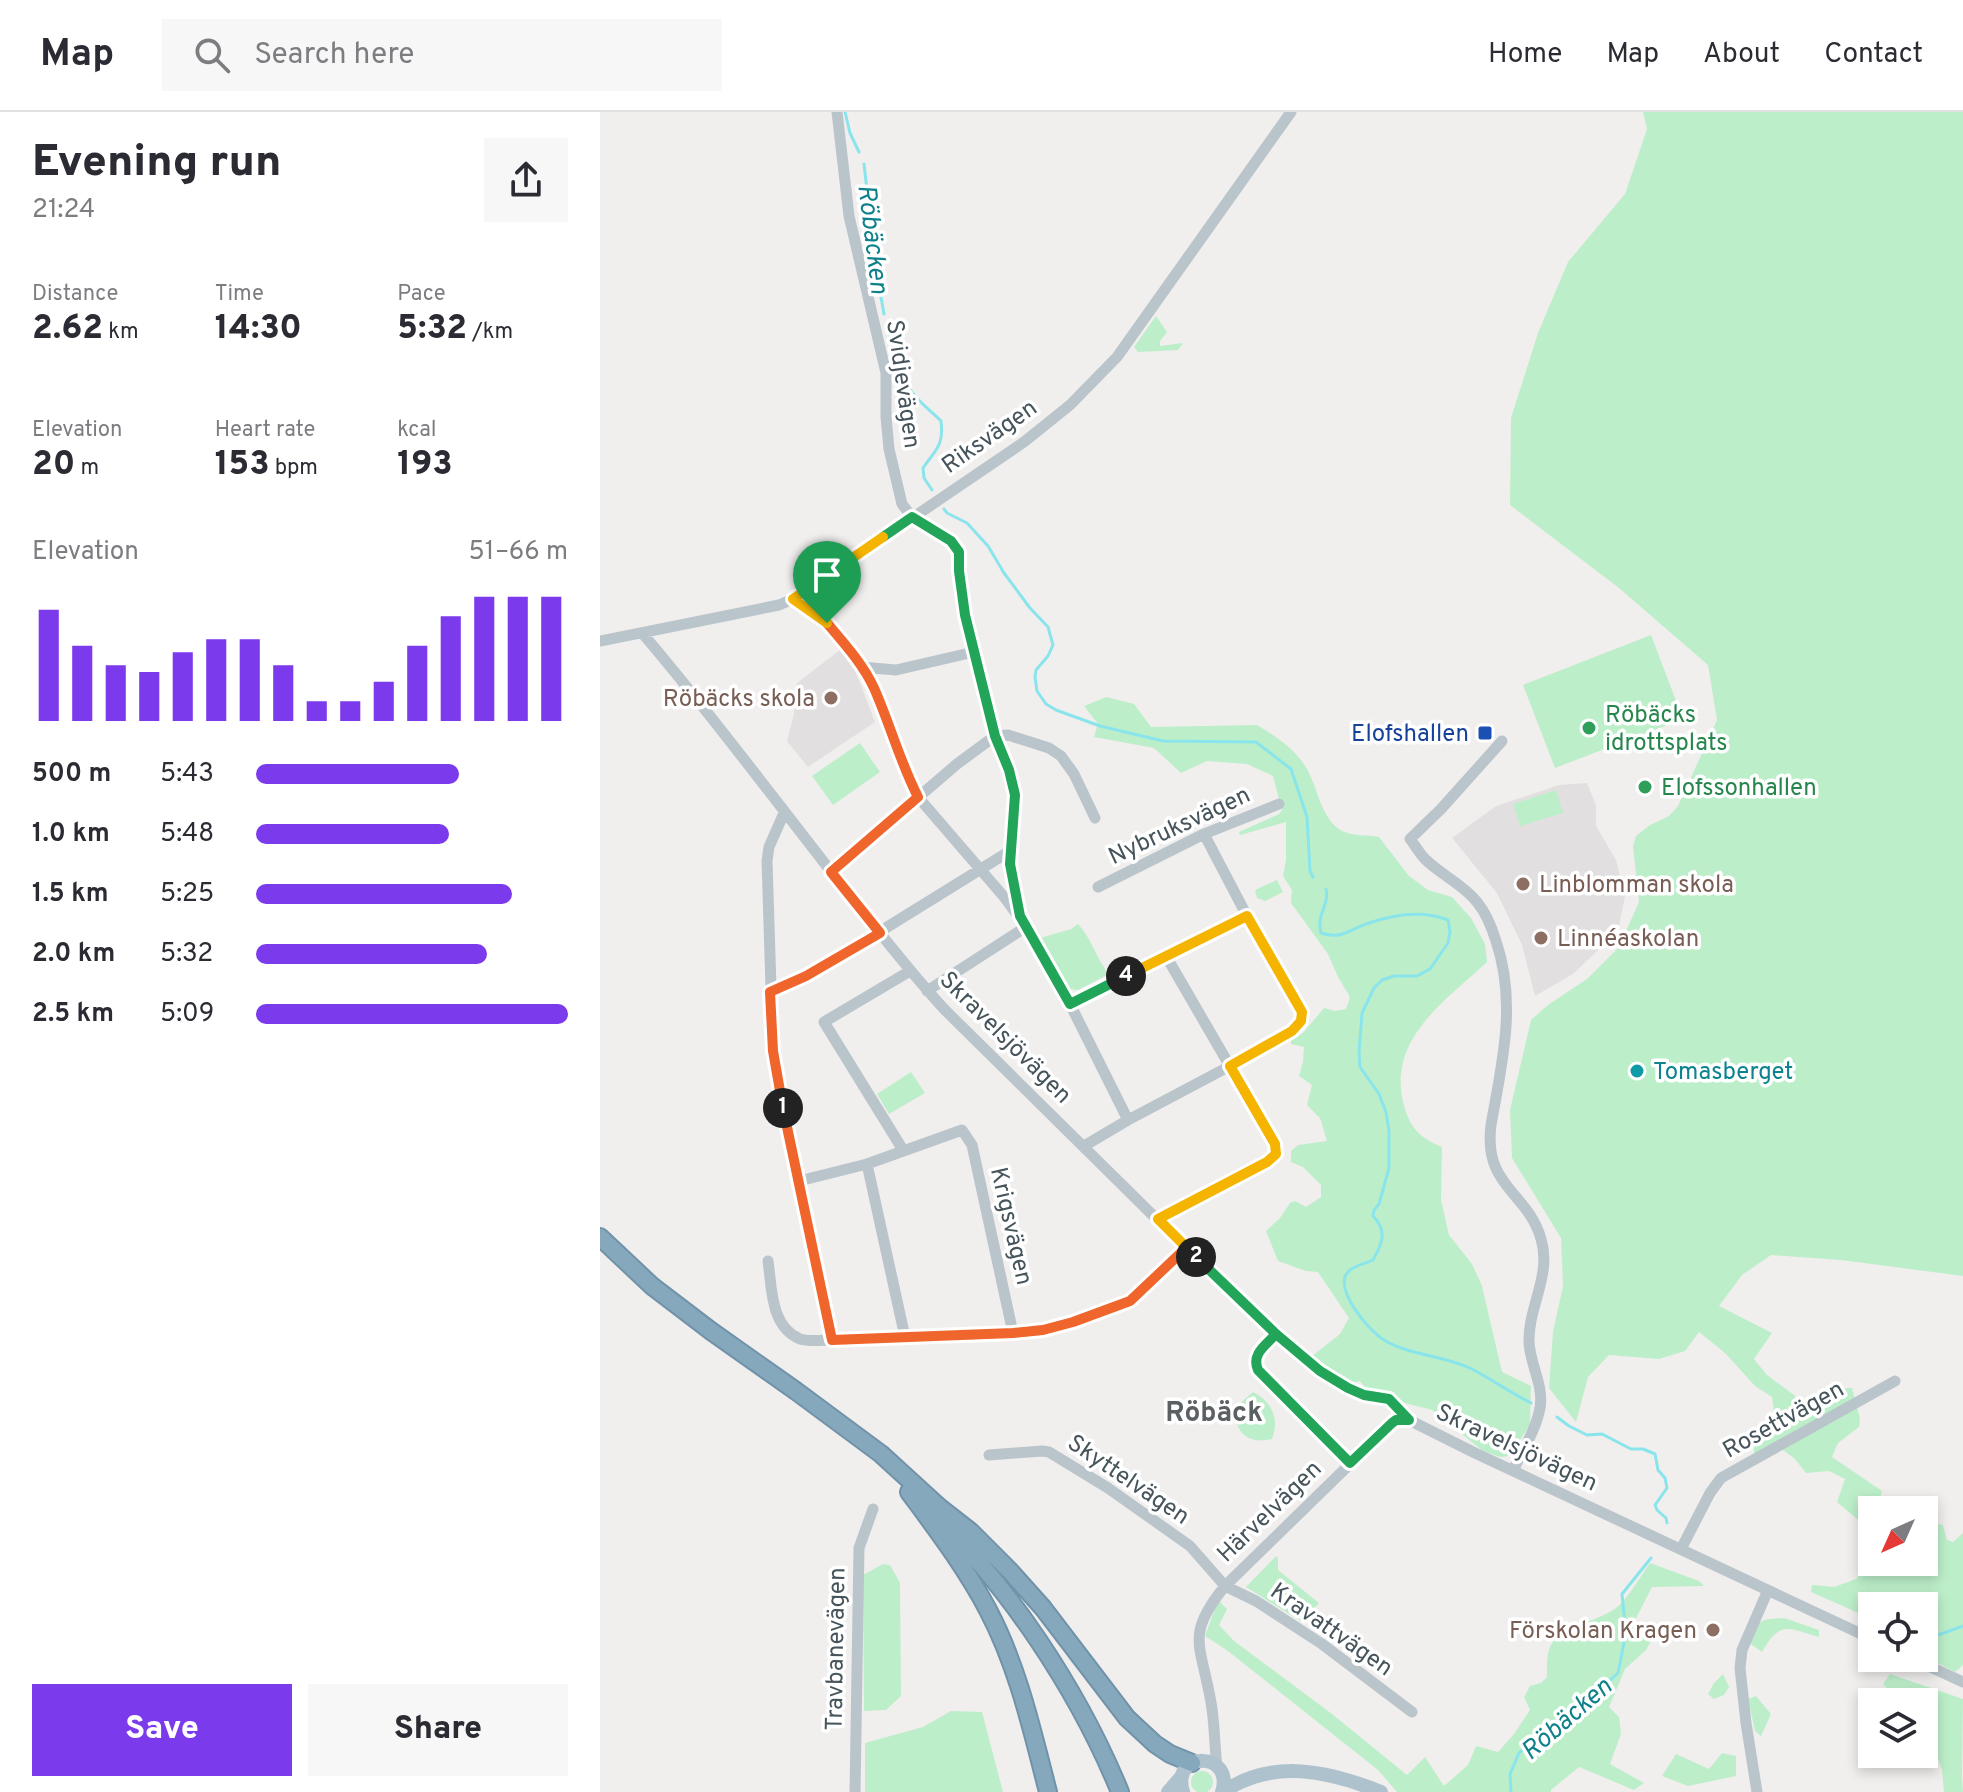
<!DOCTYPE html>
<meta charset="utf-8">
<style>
:root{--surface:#fff;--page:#f7f7f7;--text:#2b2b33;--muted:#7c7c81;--line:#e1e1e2;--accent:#7c3aed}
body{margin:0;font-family:Overpass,sans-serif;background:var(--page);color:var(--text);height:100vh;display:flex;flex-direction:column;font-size:30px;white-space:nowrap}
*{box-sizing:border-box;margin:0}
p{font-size:26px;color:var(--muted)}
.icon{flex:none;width:44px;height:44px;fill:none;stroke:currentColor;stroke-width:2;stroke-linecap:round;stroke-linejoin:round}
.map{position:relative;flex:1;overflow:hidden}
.details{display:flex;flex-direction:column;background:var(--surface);width:600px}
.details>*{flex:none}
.needle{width:52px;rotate:225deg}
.controls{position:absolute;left:1258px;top:1384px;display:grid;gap:16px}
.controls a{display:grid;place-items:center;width:80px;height:80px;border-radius:0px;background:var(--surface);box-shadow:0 4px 12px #0003;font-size:40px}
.pin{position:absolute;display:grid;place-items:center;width:68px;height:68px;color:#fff;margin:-82px -34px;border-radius:50% 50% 50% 0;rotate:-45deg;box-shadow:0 0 8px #0007}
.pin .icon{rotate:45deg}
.km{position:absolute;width:40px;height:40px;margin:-20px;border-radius:50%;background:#222;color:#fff;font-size:22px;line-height:40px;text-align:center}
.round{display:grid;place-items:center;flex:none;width:84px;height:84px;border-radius:0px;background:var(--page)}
.overview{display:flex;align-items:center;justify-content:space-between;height:136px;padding:0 32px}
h1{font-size:44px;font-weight:800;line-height:60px}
.figures{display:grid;grid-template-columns:repeat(3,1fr);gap:12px;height:136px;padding:8px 32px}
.figures div{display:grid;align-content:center}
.figures b{font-size:34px;font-weight:800}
.figures small{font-size:22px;font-weight:400}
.figures p{font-size:22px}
.chart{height:224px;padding:16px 32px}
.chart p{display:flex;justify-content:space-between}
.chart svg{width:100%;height:144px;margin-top:8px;stroke:var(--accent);stroke-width:6}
.cta{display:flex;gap:16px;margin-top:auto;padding:16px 32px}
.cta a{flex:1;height:92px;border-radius:0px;background:var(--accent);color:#fff;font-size:32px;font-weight:800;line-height:92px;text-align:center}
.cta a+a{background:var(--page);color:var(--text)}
ul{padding:0 32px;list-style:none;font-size:26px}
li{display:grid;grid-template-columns:128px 96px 1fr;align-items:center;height:60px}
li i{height:20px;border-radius:10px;background:var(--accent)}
header{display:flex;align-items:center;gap:48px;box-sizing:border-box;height:112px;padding:0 40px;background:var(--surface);border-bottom:2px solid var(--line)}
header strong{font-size:38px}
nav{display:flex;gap:44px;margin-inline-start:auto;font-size:28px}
.search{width:560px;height:72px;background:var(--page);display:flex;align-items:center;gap:20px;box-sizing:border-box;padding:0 28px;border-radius:0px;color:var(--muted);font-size:30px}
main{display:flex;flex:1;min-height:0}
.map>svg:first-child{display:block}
</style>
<header>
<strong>Map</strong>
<div class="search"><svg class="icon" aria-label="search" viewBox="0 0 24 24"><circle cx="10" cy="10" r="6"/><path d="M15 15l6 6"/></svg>Search here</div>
<nav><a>Home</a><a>Map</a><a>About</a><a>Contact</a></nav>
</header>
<main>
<section class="details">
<div class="overview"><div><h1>Evening run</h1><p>21:24</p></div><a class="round"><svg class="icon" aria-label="share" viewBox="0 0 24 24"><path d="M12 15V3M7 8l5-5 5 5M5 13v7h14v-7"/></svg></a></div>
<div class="figures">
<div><p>Distance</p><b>2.62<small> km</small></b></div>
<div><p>Time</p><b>14:30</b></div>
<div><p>Pace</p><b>5:32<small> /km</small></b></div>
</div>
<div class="figures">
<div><p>Elevation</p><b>20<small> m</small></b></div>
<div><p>Heart rate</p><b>153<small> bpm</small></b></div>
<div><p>kcal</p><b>193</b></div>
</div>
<div class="chart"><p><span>Elevation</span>51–66 m</p>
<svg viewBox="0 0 160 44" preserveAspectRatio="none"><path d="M5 44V10M15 44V21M25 44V27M35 44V29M45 44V23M55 44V19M65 44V19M75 44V27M85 44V38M95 44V38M105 44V32M115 44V21M125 44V12M135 44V6M145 44V6M155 44V6"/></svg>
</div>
<ul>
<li><b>500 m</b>5:43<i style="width:65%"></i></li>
<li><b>1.0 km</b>5:48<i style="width:62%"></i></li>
<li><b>1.5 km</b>5:25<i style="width:82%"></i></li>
<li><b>2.0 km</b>5:32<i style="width:74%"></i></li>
<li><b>2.5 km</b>5:09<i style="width:100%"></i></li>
</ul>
<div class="cta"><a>Save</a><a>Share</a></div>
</section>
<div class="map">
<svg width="1363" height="1680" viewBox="0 0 1363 1680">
<rect width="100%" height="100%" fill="#f1eeee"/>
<!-- education -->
<path fill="#e2dfe0" d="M240 538 255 558 275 610 208 655 187 629 194 602 197 571Z
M987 671 996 693V714L1016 748 1025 784 1018 819 973 862 935 884 922 833 897 781 852 726 896 694 959 673Z"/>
<!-- green -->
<path fill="#bcefc9" d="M1043 0H1363V1164L1241 1148 1171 1143 1142 1163 1119 1194 1172 1221 1154 1247 1167 1263 1194 1283 1203 1297 1216 1292 1224 1276H1252L1260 1306 1259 1315 1238 1331 1232 1345 1282 1379 1277 1398H1272V1413L1263 1412 1237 1390 1245 1367 1229 1359 1206 1361 1194 1346 1176 1333 1154 1343V1333L1174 1300 1172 1285 1155 1274 1125 1241 1099 1220 1085 1239 1059 1247 1009 1243 988 1265 976 1310 949 1276 953 1220 963 1174 961 1126 912 1046 910 998 931 908 948 893 987 867 1019 835 1039 790 1033 734 1036 724 1050 713 1069 704 1078 694 1117 608 1108 553 1019 476 910 393 911 306 938 221 968 150 1025 82 1047 17Z
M556 204 567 220 560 229V234L583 231 578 238 538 240 534 235Z
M1051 523 1083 607 955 656 923 573Z
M506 585 534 592 551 615 657 613C676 624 698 639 708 659 718 678 722 708 742 719 751 724 769 723 779 725L809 764 828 778 852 785 871 806 885 832 887 850C844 890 784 929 805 997 811 1017 822 1027 842 1035L841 1088 849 1123 872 1152 882 1174 902 1260 931 1274 930 1313 909 1344 900 1345 883 1339 832 1298 801 1290 792 1283 768 1279 760 1269 748 1272 723 1258 711 1245 740 1222 749 1206 718 1160 706 1159 678 1149 666 1119 680 1106 690 1091 695 1089 706 1095 721 1085V1073L703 1055 691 1050V1039L698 1033 727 1029 720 1006 707 993 712 973 699 964 703 950 704 935 691 932V928L703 921 724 896 735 899 746 897 750 885 738 865 728 842 691 791 692 778 683 764 686 748V710L640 723 639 720 679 702 682 698 673 664 647 652 607 649 581 661 554 636 494 625 498 612 484 594Z
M260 631 280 660 233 693 212 664Z
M956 678 963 701 920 714 913 692Z
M677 768 683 780 665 789 657 786 655 778Z
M478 812C487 822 491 831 497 843 500 851 505 854 507 863L478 878 470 877 461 868 456 854 437 827 471 817Z
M311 960 325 981 289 1002 277 982Z
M653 1280C672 1289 680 1308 672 1327 647 1333 633 1319 636 1295Z
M1330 1410 1343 1413 1347 1428 1353 1430 1363 1421V1553L1355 1560 1324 1544V1494H1272V1507L1211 1480 1212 1473 1234 1475 1256 1467 1272 1446V1450H1324V1413Z
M676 1444 678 1446V1458L719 1491 702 1510 646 1475Z
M1050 1451 1099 1469 1104 1474 1052 1475 1032 1514 1051 1529 1046 1538 1025 1557 1009 1595 1019 1605 1021 1622 1010 1652 1044 1671 1034 1678 979 1655 951 1678V1680H797L778 1658 628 1539 605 1524 618 1488 627 1497 619 1513 634 1529 732 1602 807 1663 825 1645 844 1674 868 1653 876 1634 898 1640 914 1622 930 1598 924 1585 930 1574 941 1571 947 1565C947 1555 946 1542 951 1533 960 1516 1000 1508 1016 1496 1027 1488 1042 1462 1050 1451Z
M283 1452 290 1453 300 1471 301 1584 286 1598 264 1599 263 1463Z
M1184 1506 1219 1518V1525C1188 1516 1180 1508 1162 1540L1148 1530C1159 1508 1158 1507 1184 1506Z
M1123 1562 1129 1575 1124 1583 1114 1587 1108 1582 1114 1571Z
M1290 1562 1363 1587 1362 1664 1363 1680H1344L1342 1658 1338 1646 1324 1636V1624L1332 1613 1324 1597V1590H1301L1283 1572Z
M1156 1584 1171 1602 1161 1624 1155 1619 1148 1587Z
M351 1599 382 1600 403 1680H265V1631L323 1615Z
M1122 1641 1136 1644V1664L1088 1674 1062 1664 1076 1642 1109 1657Z
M591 1670a11 11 0 1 1 22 0a11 11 0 1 1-22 0Z"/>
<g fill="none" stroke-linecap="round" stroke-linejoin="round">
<!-- stream -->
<path stroke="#89e5eb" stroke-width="3" d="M245 0 250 21 259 40
M264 52 276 157 284 202
M288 216C293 236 298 259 309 276 317 289 330 298 341 309 344 334 336 337 323 356L324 366 332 378
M344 397 347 401 367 411 388 434 404 461 430 496 448 515 453 533 448 544 436 558 435 565 437 579 446 592 456 598 500 614 563 629 656 630 691 657 707 705 710 759 713 765
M726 777C730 793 716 801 721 821 742 828 750 817 769 811 795 802 823 798 848 808L850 820 848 831 830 857 817 864H794L782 868 774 876 762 901 759 941 760 955 779 982 786 1000 789 1019V1056L779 1092 774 1098 773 1104C788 1119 782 1132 773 1148 767 1151 756 1153 750 1158 730 1174 769 1219 784 1228 810 1244 844 1243 872 1257 891 1267 911 1281 931 1291
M957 1305 969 1314 987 1323 1002 1322 1031 1337H1043L1055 1342 1058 1358 1065 1366 1067 1376 1055 1393 1057 1398 1066 1406 1067 1411
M1330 1526 1363 1514
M911 1680 910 1662 919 1641 966 1601 985 1591 1018 1561 1026 1521 1022 1482 1051 1446"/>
<defs>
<path id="highway" d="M0 1125 52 1174 111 1219 196 1279 281 1342 339 1395 371 1420 409 1458 443 1496 527 1606 555 1632 570 1642 592 1651
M309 1380C337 1418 366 1456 388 1498 418 1555 432 1618 448 1680
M327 1397C407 1469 479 1580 520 1680"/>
</defs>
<!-- highway casing -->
<use href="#highway" stroke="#7193a9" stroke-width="20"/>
<!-- minor -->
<path stroke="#bac5cb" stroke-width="11" d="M237 0 249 104 286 261V305L289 337 302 392 312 405 351 429 359 440V459L365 503 395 624 409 658 415 683 410 752 420 804
M193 487 227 511 244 531 261 555 273 575 307 663 318 685 405 786 426 815 470 892 528 1008
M43 522C113 604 177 691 244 776 277 817 309 859 345 898L586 1136 676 1222 720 1259 756 1280 789 1287 809 1308 875 1341 1272 1527
M0 529 179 493 193 487 424 330 470 293 517 245 691 0
M261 555 296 558 374 540
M902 629 841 697 810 727C815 733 819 741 825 747 841 763 863 772 877 790 886 801 892 816 896 829 917 891 902 951 891 1013 883 1075 928 1080 941 1127 952 1163 928 1195 929 1230 930 1253 944 1273 940 1296 936 1318 922 1339 913 1359
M184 701 169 735 167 749 173 939 232 1228
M231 760 357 652 395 624 408 623 449 636 461 644 474 662 495 706
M498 775 604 722 679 692
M327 879 426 815
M170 880 206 864 234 848 410 739
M470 892 647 804
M484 1034 528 1008 630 954 692 919 701 909 702 900 647 804 604 722
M303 1038 224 910 310 859
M267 1052 305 1225
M199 1069 267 1052 362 1018 372 1033 413 1221
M558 1107 667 1050 676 1042 675 1032 566 844
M168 1149C172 1176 170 1214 200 1227 209 1230 222 1228 232 1228L413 1221 443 1218 473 1210 530 1189 586 1136
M676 1222C666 1233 651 1242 658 1258L750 1351
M389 1343 442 1339 449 1340 508 1376 590 1434 625 1474 656 1489 722 1532 812 1600
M1081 1437 1110 1381 1121 1366 1295 1269
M1311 1546 1363 1570
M617 1654C614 1631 615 1608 610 1585 600 1531 586 1522 625 1474L792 1311 796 1308H809
M255 1680 259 1436 273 1397
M1157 1680 1146 1611 1140 1556 1142 1538 1168 1478"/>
<!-- major -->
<path stroke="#aec2cd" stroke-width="14" d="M568 1680 581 1665
M583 1680C570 1638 635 1639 622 1680
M623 1680C673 1646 729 1659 781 1680"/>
<!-- highway -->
<use href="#highway" stroke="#86a8bd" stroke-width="16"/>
</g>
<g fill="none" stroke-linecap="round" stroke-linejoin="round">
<defs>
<path id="split-1" d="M183 996 173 939 170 880 206 864 280 821 231 760 318 685C300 650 290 612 274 576 263 552 244 531 227 511"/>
<path id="split-2" d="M183 996 232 1228 413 1221 443 1218 473 1210 530 1189 586 1136 596 1145"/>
<path id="split-3" d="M596 1145 676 1222 720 1259 748 1276 764 1283 789 1287 809 1308H796L792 1311 750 1351 658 1258C651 1242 666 1233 676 1222L598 1147"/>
<path id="split-4" d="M526 864 647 804 702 900 701 909 692 919 630 954 675 1032 676 1042 667 1050 558 1107 598 1147"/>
<path id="split-5" d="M283 425 312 405 351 429 359 440V459L365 503 395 624 409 658 415 683 410 752 420 804 470 892 526 864"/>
<path id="split-6" d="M227 511 193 487 283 425"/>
</defs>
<!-- split-1 casing -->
<use href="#split-1" stroke="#fff" stroke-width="16"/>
<!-- split-2 casing -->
<use href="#split-2" stroke="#fff" stroke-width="16"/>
<!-- split-3 casing -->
<use href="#split-3" stroke="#fff" stroke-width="16"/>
<!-- split-4 casing -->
<use href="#split-4" stroke="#fff" stroke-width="16"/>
<!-- split-5 casing -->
<use href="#split-5" stroke="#fff" stroke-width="16"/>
<!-- split-6 casing -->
<use href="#split-6" stroke="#fff" stroke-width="16"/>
<!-- split-1 -->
<use href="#split-1" stroke="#f0652b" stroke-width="10"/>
<!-- split-2 -->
<use href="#split-2" stroke="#f0652b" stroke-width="10"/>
<!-- split-3 -->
<use href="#split-3" stroke="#22a559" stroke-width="10"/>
<!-- split-4 -->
<use href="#split-4" stroke="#f5b400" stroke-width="10"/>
<!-- split-5 -->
<use href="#split-5" stroke="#22a559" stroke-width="10"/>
<!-- split-6 -->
<use href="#split-6" stroke="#f5b400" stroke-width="10"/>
</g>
<!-- markers -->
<g fill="#8d6e63" stroke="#fff" stroke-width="3">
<circle cx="231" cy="586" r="8"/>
<circle cx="923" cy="772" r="8"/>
<circle cx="941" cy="826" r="8"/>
<circle cx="1113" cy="1518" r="8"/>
</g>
<g fill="#2e9e5b" stroke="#fff" stroke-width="3">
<circle cx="989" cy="616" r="8"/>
<circle cx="1045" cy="675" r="8"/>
</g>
<rect fill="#1a4fb4" stroke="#fff" stroke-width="3" x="877" y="613" width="16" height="16" rx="4"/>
<circle fill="#0f9aa8" stroke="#fff" stroke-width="3" cx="1037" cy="959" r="8"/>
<g text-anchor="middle" stroke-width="7" stroke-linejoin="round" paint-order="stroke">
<!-- street labels -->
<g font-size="24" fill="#46545b" stroke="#fff">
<text transform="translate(304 272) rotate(82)" y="8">Svidjevägen</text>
<text transform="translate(389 324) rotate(-35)" y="8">Riksvägen</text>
<text transform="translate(579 713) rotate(-25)" y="8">Nybruksvägen</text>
<text transform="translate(406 925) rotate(45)" y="8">Skravelsjövägen</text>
<text transform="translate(412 1114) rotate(77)" y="8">Krigsvägen</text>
<text transform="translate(1183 1307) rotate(-29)" y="8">Rosettvägen</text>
<text transform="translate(917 1335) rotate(25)" y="8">Skravelsjövägen</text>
<text transform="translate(529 1367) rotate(34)" y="8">Skyttelvägen</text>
<text transform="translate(669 1399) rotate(-44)" y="8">Härvelvägen</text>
<text transform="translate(732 1517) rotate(35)" y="8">Kravattvägen</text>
<text transform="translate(235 1537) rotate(-89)" y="8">Travbanevägen</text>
</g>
<!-- education labels -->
<g font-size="24" fill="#785e54" stroke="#fff" text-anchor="end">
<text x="215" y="594">Röbäcks skola</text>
<text x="939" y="780" text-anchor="start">Linblomman skola</text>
<text x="957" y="834" text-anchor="start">Linnéaskolan</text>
<text x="1097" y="1526">Förskolan Kragen</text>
</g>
<!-- leisure labels -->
<g font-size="24" fill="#27864d" stroke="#fff" text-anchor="start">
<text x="1005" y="610">Röbäcks<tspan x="1005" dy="28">idrottsplats</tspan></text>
<text x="1061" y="683">Elofssonhallen</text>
</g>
<!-- transit labels -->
<g font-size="24" fill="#164399" stroke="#fff" text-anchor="end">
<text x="869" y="629">Elofshallen</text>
</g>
<!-- culture labels -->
<g font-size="24" fill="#0d838f" stroke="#fff" text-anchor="start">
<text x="1053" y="967">Tomasberget</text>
</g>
<!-- water labels -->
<g font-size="26" font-style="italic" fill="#0e818a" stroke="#fff">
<text transform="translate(274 127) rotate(83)" y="9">Röbäcken</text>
<text transform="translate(966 1606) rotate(-41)" y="9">Röbäcken</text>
</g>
<!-- quarter labels -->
<g font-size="28" font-weight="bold" fill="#5b6063" stroke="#fff">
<text x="614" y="1309">Röbäck</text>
</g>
</g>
</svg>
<div class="controls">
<a><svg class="needle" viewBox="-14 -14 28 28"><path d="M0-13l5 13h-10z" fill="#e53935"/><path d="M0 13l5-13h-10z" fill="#7c7c81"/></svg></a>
<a><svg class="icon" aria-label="locate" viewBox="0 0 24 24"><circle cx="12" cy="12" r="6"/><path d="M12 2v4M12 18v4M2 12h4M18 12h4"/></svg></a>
<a><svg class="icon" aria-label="layers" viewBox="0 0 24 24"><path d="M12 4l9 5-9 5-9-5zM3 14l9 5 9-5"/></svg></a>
</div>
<div class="pin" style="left:227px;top:511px;background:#1e9e55"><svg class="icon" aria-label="arrive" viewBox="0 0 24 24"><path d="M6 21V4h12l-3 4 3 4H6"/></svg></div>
<b class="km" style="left:183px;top:996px">1</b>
<b class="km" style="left:596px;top:1145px">2</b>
<b class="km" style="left:526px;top:864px">4</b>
</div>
</main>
